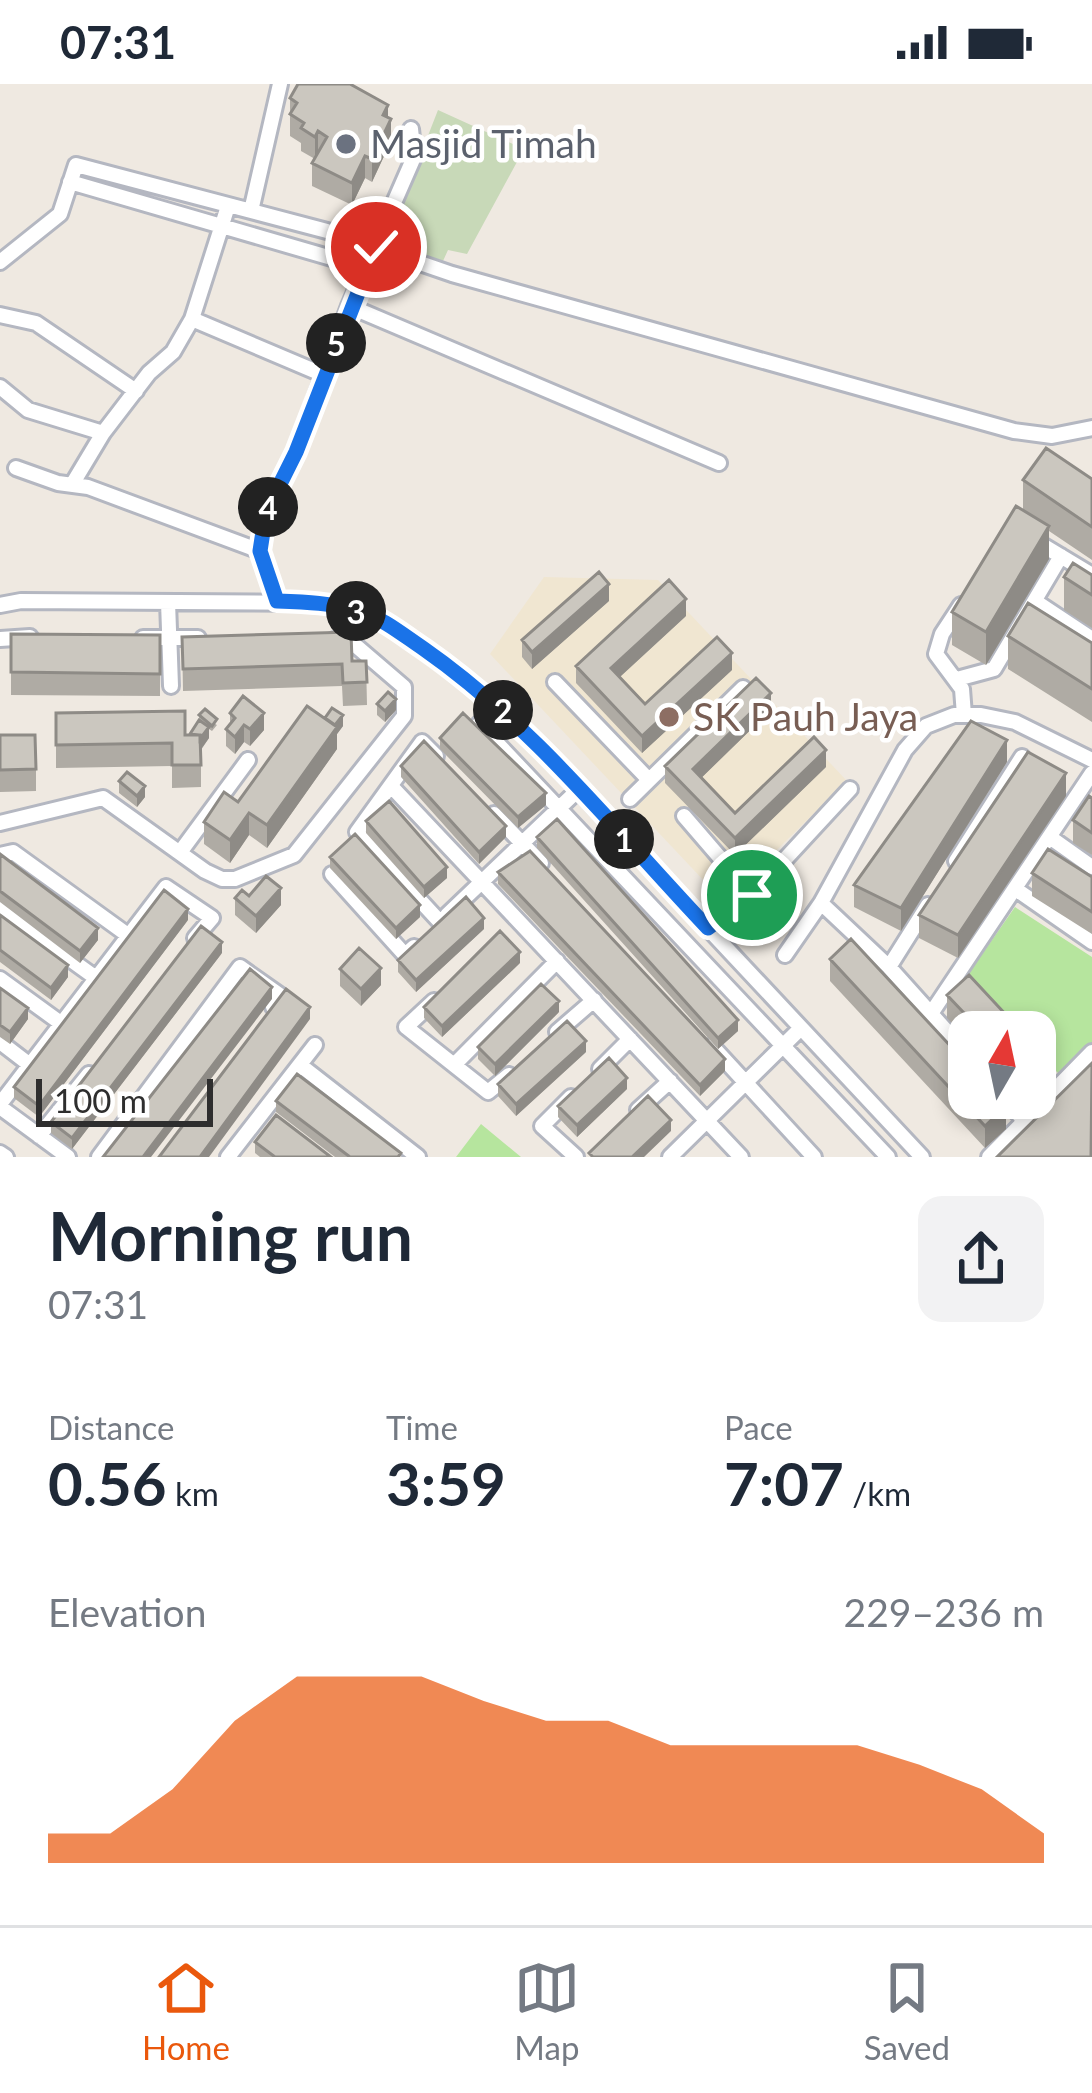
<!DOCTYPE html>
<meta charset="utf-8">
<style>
:root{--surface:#fff;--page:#f2f2f3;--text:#1f2937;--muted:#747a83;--line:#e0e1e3;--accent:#ea580c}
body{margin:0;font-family:Lato,sans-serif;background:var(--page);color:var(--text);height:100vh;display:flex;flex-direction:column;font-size:45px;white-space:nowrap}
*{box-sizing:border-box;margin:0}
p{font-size:39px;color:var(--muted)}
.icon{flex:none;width:66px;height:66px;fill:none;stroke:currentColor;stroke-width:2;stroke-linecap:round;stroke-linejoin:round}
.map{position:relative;height:1073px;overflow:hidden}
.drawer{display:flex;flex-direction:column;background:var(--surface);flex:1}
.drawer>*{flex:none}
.needle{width:78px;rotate:9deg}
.controls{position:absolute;left:948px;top:927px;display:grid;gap:24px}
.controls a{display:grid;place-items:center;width:108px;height:108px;border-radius:24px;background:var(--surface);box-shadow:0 6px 18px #0003;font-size:60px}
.scale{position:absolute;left:36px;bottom:30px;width:177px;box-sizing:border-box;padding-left:12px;border:6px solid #2e2e2e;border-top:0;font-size:33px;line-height:42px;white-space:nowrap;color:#2e2e2e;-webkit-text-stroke:9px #fff;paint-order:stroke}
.pin{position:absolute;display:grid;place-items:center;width:102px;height:102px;color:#fff;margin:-51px;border:6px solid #fff;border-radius:50%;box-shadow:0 3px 12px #0007}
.km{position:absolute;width:60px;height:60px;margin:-30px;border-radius:50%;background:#222;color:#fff;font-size:33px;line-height:60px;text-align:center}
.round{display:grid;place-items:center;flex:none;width:126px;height:126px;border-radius:24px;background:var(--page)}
.summary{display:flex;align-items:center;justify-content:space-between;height:204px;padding:0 48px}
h1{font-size:66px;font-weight:700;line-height:90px}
.figures{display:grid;grid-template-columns:repeat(3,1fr);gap:18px;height:204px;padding:12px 48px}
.figures div{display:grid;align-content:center}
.figures b{font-size:60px;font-weight:700}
.figures small{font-size:33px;font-weight:400}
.figures p{font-size:33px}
.chart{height:336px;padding:24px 48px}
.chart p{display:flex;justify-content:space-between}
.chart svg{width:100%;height:216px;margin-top:12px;fill:var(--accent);opacity:.7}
.status{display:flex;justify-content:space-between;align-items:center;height:84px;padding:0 60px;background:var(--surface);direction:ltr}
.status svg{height:33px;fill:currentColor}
.tab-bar{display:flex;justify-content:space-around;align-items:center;height:168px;border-top:3px solid var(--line);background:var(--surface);font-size:33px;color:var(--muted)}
.tab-bar a{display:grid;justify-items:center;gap:6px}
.tab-bar .on{color:var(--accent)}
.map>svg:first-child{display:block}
</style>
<div class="status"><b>07:31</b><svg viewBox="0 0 49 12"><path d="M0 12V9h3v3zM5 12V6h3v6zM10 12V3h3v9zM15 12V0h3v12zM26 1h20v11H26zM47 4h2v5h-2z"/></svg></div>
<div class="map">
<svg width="1092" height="1073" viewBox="0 0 1092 1073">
<rect width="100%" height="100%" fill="#efe9e1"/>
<!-- education -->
<path fill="#f0e6d1" d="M544 493 658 496 847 697 724 818 490 570Z"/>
<!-- green -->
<path fill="#b6e59e" d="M1015 823 1092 873V972L1067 998 1035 966V948H1017L964 896Z
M481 1040 521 1073H456Z"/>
<!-- cemetery -->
<path fill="#c8d9b8" d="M438 26 524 65 467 170 448 166 443 177 386 159Z"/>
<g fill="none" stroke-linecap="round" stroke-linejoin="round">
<defs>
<path id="minor" d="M70 98 366 184
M251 127 280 0
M0 178 60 130 76 81 327 147 452 190 1014 347 1052 352 1092 344
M349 222 719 379
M0 231 36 239 136 307
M192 235 324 291
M0 303 28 326 103 349
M16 384 58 399 88 403 260 467
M73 399 103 349 149 289 173 268 192 235 228 122
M1034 456 1092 491
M277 516 260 467 266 428 296 367 349 222 414 73 411 45
M1035 517 1092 555
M168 518 171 602
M0 521 21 517 321 519 360 528 387 540 500 622 922 1073
M961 521 942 550 936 570 962 605 964 631
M143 554H198
M0 555 30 553
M957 595 994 585 1061 472
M555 598 649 696
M479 640 888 1073
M436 672 422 658 357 748 440 838
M391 702 741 1073
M630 715 743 604
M494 730 541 779
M684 732 752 811
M0 739 103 714 205 787 222 795H235L294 771 404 632V603L355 561 334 556
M1051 754 1092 783
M181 767 248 676
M0 771 13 768 129 852
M956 777 1022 673
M332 790 405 871 414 863
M1017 806 1092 858
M821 819 889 883 969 972
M0 825 96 894
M447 831 578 706
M708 845 752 811 850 705
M785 871 821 819 905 666 926 642 954 631H981L1015 638 1092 676
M889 883 928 821
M0 895 62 940
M434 917 406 943 488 1008 509 991
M932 928 1092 689
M557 948 594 916
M0 958 30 981
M712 962 814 1073
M456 979 557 877
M300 981 418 1073
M600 985 630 955
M571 1013 542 1042 576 1073
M1005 1014 1024 1037
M0 1020 166 803 212 834 195 854
M0 1023 68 1073
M638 1026 670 997
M39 1052 89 990
M0 1069 6 1073
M99 1073 240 883 281 912 273 923
M228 1073 315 961
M670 1073 801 944
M989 1073 1092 968"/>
</defs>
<!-- minor casing -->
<use href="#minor" stroke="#b4b7c1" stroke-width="20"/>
<!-- minor -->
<use href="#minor" stroke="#fff" stroke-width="14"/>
</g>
<!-- wall -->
<path fill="#afaba4" d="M290 14 388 33 391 57 372 98 365 94 352 121 312 102V79L315 75 301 67V59L290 52Z
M1092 395V476L1049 447V475L986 581 952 561V528L1023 426V396Z
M1092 491V544L1064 526V493Z
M609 517 532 585 522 573V556Z
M686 532 620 593 645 620 732 586 642 669 576 599V582Z
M11 550 160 551V612L11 611Z
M1008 552 1092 559V638L1008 585Z
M182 553 352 577H366L367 621 343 622 342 602 183 607Z
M377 620 396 626 385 638 377 631Z
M771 626 701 694 735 729 826 683 735 771 665 699V682Z
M56 629 185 651H190L199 636V631L217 641 212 647 209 645V654L201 666V703L172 704V682L56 684Z
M230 629 264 646 250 662 244 658 235 670 226 662V645L230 641Z
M325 634 343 642 337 650V665L267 764 249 751 230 779 204 760V738L238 718Z
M0 651 36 685V707L0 708Z
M440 654 546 721 518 744 440 665Z
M1007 678 901 847 854 823V801Z
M401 682 506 753 479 780 401 693Z
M119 697 145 713 137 723 119 709Z
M1066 712 958 874 919 854V831Z
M1092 714V771L1073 759V736Z
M366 737 447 794 424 814 366 749Z
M537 753 738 947 718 965 537 764Z
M0 770 98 856 80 879 0 818Z
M330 773 420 833 396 855 330 784Z
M498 788 725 987 700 1012 498 800Z
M1032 789 1092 793V850L1032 812Z
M249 812 281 821 256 849 235 831V814Z
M0 831 68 893 51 916 0 878Z
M188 836 39 1033 14 1014V1003Z
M484 845 416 908 398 888V876Z
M222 869 72 1065 51 1049V1038Z
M830 875 1006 1045 985 1064 830 897Z
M520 879 442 953 424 934V923Z
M340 885 381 901 361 922 340 902Z
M0 904 28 935 10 960 0 953Z
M947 911 1022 948H969V957L947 934Z
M559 928 495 992 478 975V963Z
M586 968 516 1032 498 1012V1000Z
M627 1005 577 1053 558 1033V1022Z
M276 1017 401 1073H335L276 1028Z
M255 1058 331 1073H260L255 1069Z"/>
<!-- shaded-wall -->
<path fill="#8e8b86" d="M388 21V42L391 35V57L372 98V75L383 31Z
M318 47V70L315 75V53Z
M365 72V94L352 121V99Z
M1049 442V475L986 581V548Z
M609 500V517L532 585V568Z
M686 515V532L611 601V584Z
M732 569V586L642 669V652Z
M771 609V626L693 702V685Z
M396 615V626L385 638V627Z
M264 629V646L250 662V645Z
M343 631V642L337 650V665L267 764V741Z
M244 641V658L235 670V653Z
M209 643V654L199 668V657Z
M1007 656V678L901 847V824Z
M826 666V683L735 771V754Z
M1066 689V712L958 874V851Z
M145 702V713L137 723V712Z
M546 709V721L518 744V733Z
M249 729V751L230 779V756Z
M506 742V753L479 780V768Z
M447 783V794L424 814V803Z
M281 804V821L256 849V832Z
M420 821V833L396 855V844Z
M188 825V836L39 1033V1022Z
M484 834V845L416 908V896Z
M98 844V856L80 879V867Z
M222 858V869L72 1065V1054Z
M520 868V879L442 953V942Z
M68 881V893L51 916V904Z
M381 884V901L361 922V905Z
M272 903V915L151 1073H143Z
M559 917V928L495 992V980Z
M310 923V935L209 1073H200Z
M28 924V935L10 960V948Z
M738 936V947L718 965V954Z
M586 957V968L516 1032V1020Z
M725 975V987L700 1012V1001Z
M1048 976V998L1035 1011V988Z
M627 994V1005L577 1053V1041Z
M1006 1022V1045L985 1064V1042Z
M671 1036V1047L644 1073H632Z"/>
<!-- building -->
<path fill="#cbc7bf" stroke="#8e8b86" stroke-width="3" d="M298 0H350L388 21 383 31 391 35 372 75 365 72 352 99 312 79 327 53 318 47 315 53 301 44 304 39 290 30 297 19 290 14Z
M1046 364 1092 395V443L1023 396Z
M1016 422 1049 442 986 548 952 528Z
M1073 479 1092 491V511L1064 493Z
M599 488 609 500 532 568 522 556Z
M669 496 686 515 611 584 645 620 717 553 732 569 642 652 576 582Z
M1028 519 1092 559V605L1008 552Z
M351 548 352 577H366L367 598 343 599 342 580 183 585 182 553Z
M11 550 160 551V590L11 588Z
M756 594 771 609 693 685 735 729 814 653 826 666 735 754 665 682Z
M388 608 396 615 385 627 377 620Z
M243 612 264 629 250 645 244 641 235 653 226 645 235 634 230 629Z
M307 622 337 643 267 741 249 729 230 756 204 738 224 708 238 718Z
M332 624 343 631 335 641 325 634Z
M205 625 217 635 212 642 199 631Z
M185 627V651H200L201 681H172V659L56 661V629Z
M463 629 546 709 518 733 440 654Z
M199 636 209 643 200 655V651L190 650Z
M971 637 1007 656 901 824 854 801Z
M0 651H35L36 685 0 686Z
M424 657 506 742 479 768 401 682Z
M1028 668 1066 689 958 851 919 831Z
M127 688 145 702 137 712 119 697Z
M1089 712 1092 714V749L1073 736Z
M389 717 447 783 424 803 366 737Z
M557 735 738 936 718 954 537 753Z
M355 750 420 821 396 844 330 773Z
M1048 765 1092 793V828L1032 789Z
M530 767 725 975 700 1001 498 788Z
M0 770 98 844 80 867 0 807Z
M266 792 281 804 256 832 235 814 242 806 249 812Z
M164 806 188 825 39 1022 14 1003Z
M466 813 484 834 416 896 398 876Z
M0 831 68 881 51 904 0 866Z
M201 842 222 858 72 1054 51 1038Z
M500 847 520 868 442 942 424 923Z
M851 855 969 982V1014H999L1006 1022 985 1042 830 875Z
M359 864 381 884 361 905 340 885Z
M250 885 272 903 143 1073H103Z
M969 891 1022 948H982L947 911Z
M541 900 559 917 495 980 478 963Z
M0 904 28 924 10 948 0 941Z
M286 905 310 923 200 1073H159Z
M567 937 586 957 516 1020 498 1000Z
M1035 961 1048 976 1035 988Z
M609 974 627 994 577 1041 558 1022Z
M1092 979 1091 1073H997Z
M297 990 401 1069 398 1073H350L276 1017Z
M648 1012 671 1036 632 1073H593L589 1069Z
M276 1031 331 1073H275L255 1058Z"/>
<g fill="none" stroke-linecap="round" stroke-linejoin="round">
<defs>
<path id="route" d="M376 163 296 368 266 428 260 467 277 517C305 518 333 519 360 527 384 535 403 551 424 565 533 641 617 748 708 844L752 811"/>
</defs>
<!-- route casing -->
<use href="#route" stroke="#fff" stroke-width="24"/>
<!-- route -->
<use href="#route" stroke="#1a73e8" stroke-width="15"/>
</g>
<!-- markers -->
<circle fill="#6b7280" stroke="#fff" stroke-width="4.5" cx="346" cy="60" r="12"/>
<circle fill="#8d6e63" stroke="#fff" stroke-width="4.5" cx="669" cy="633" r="12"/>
<g text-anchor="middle" stroke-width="9" stroke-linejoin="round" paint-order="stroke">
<!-- worship labels -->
<g font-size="39" fill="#5b616d" stroke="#fff" text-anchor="start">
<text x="370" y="74">Masjid Timah</text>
</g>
<!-- education labels -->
<g font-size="39" fill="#785e54" stroke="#fff" text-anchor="start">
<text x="693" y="647">SK Pauh Jaya</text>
</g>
</g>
</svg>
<div class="controls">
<a><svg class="needle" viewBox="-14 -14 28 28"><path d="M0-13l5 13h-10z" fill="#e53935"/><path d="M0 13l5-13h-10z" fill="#747a83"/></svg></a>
</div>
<div class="scale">100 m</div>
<div class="pin" style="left:752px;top:811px;background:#1e9e55"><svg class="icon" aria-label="arrive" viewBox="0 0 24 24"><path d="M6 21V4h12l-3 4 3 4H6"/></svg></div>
<div class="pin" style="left:376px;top:163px;background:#d93025"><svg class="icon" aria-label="check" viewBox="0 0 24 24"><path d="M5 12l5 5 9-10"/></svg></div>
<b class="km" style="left:624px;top:755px">1</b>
<b class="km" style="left:503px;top:626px">2</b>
<b class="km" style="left:356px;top:527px">3</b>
<b class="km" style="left:268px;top:423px">4</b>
<b class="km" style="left:336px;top:259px">5</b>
</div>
<section class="drawer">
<div class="summary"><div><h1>Morning run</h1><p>07:31</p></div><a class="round"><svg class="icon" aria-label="share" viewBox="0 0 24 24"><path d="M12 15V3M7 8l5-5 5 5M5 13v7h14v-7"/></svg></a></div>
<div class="figures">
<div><p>Distance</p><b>0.56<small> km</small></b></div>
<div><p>Time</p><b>3:59</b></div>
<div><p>Pace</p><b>7:07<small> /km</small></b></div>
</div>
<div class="chart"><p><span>Elevation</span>229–236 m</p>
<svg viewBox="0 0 160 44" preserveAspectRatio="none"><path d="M0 44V38L10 38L20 29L30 15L40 6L50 6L60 6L70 11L80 15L90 15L100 20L110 20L120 20L130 20L140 24L150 29L160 38V44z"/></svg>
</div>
</section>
<nav class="tab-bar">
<a class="on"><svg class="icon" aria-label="home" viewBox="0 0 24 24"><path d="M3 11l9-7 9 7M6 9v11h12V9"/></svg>Home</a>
<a><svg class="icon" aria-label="map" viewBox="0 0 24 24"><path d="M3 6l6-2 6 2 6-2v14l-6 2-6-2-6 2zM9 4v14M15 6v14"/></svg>Map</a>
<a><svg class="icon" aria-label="saved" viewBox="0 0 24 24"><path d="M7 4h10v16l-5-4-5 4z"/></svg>Saved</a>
</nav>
